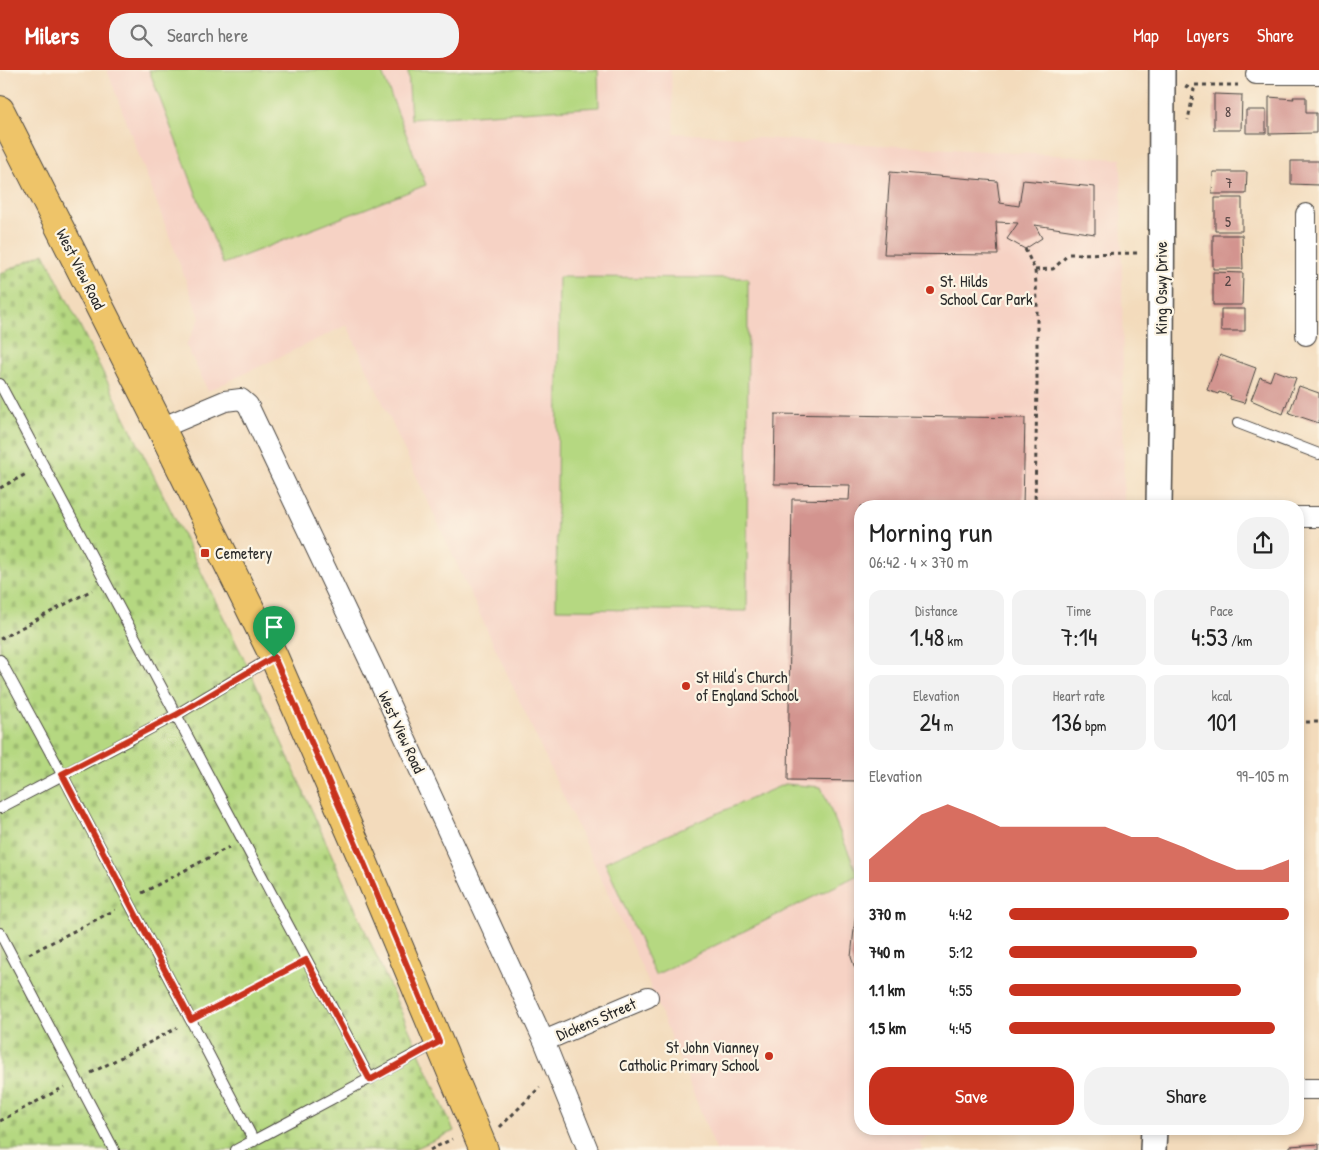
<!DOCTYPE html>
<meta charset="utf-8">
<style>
:root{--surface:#fff;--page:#f2f2f2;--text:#222;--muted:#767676;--accent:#c8321e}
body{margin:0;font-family:"Patrick Hand",sans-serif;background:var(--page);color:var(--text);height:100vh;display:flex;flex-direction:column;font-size:19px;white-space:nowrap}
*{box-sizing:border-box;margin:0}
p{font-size:16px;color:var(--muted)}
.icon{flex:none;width:28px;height:28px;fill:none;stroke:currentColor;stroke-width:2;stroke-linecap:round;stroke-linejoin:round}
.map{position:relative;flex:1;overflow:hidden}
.panel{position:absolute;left:854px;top:430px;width:450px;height:635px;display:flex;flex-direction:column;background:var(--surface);border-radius:20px;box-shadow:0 2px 8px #0003}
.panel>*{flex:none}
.pin{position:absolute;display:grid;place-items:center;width:42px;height:42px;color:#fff;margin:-51px -21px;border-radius:50% 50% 50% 0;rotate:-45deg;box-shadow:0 0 5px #0007}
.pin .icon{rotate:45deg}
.round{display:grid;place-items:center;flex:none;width:52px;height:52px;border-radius:20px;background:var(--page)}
.head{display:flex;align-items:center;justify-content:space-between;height:85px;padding:0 15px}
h1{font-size:28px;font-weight:600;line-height:38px}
.metrics{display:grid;grid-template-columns:repeat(3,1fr);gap:8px;height:85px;padding:5px 15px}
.metrics div{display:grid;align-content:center;border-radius:12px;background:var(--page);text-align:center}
.metrics b{font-size:25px;font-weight:600}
.metrics small{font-size:14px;font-weight:400}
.metrics p{font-size:14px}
.chart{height:140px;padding:10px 15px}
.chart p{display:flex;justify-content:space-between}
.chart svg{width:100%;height:90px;margin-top:5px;fill:var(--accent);opacity:.7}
.action{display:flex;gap:10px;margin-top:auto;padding:10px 15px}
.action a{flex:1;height:58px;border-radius:20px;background:var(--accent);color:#fff;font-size:20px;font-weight:600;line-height:58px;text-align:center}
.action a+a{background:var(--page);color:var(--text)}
ul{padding:0 15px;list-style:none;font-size:16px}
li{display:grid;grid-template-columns:80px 60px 1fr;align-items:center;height:38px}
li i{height:12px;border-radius:6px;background:var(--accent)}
header{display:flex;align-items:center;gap:30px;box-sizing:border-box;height:70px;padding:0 25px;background:var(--accent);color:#fff}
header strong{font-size:24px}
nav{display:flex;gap:28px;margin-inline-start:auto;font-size:18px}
.search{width:350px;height:45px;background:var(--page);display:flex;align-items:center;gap:12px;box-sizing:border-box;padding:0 18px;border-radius:20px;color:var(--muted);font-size:19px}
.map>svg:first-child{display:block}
</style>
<header>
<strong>Milers</strong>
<div class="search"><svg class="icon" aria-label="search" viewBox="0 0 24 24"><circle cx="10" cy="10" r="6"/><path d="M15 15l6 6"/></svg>Search here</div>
<nav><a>Map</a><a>Layers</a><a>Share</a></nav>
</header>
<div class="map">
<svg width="1319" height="1080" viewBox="0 0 1319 1080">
<defs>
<pattern id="cemetery-stones" width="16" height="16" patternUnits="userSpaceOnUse" patternTransform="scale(1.25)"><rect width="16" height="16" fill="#b5d881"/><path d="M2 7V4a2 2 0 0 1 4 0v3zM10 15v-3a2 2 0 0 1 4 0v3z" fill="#9cba70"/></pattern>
</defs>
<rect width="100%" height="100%" fill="#fcf5e5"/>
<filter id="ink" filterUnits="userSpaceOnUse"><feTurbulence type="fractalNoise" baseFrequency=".02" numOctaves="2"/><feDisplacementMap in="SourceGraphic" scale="10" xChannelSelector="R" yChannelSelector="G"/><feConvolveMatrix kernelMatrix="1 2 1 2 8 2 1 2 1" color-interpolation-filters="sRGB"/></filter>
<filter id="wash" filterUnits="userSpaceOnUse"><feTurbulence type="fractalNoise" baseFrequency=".0096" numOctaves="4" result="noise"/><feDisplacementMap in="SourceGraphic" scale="20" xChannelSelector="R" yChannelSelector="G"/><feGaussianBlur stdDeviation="1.12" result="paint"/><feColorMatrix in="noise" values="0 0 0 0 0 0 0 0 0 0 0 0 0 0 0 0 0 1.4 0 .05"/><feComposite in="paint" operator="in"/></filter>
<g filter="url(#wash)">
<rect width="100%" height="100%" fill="#f3dbbc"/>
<!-- built -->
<path fill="#f6d2c4" d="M107 0H671L674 63 1121 89 1124 436H860V1059H947L919 1071 922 1080H716L649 913 347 255 208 321 186 275 200 248Z"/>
<!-- grass -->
<path fill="#b5d881" stroke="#708256" d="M149 0H381L426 115 223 194Z
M408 0H598L599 37 411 49Z
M559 207 748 208 747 541 556 539Z
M785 714 821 717 858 805 655 905 605 792Z"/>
<!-- cemetery -->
<path fill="url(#cemetery-stones)" stroke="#708256" d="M44 183 250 601 454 1061 412 1080H0V204Z"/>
<g id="blocks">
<!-- building -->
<path fill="#d3948f" d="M1214 24 1242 25 1241 60H1214Z
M1269 27 1294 29 1293 27H1306V43H1316V63L1269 64Z
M1246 40H1266V63H1246Z
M1291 91H1319V115L1291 114Z
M890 102 997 111 1000 133 1019 136 1023 110 1095 117V164L1035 155 1042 168 1025 179 1007 169 1018 153 996 152 998 185 884 184Z
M1213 102H1247L1246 124H1212Z
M1215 128H1242V161H1215Z
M1213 165H1242L1243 199H1213Z
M1213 202 1243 203 1242 235H1213Z
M1221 239H1245V261H1221Z
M1220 285 1256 298 1244 333 1230 329 1231 326 1219 322 1218 324 1207 320Z
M1274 300 1296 308 1283 344 1251 330 1260 307 1270 311Z
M1299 316 1319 323V353L1289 343Z
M775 344 1025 348 1023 436H860V711L788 710 792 429 849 430 850 415 774 414Z
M856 841H860V912L851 887Z
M1319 1074V1080H1290V1076Z"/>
</g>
</g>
<g filter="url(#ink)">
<use href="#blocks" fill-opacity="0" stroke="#494541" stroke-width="1"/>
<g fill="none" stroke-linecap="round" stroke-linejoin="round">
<defs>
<path id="service" d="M0 314 370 1009
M1238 353 1319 384
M0 590 62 704 254 1071
M0 738 176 645 273 587
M0 863 114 1080
M236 1080 438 972"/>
<path id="minor" d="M1256 4H1319
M1306 144V265
M161 358 225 331 241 329 248 335 372 596 544 971 588 1080
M1298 447H1319
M544 971 648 927
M1298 1019H1319"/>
<path id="tertiary" d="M1159 436 1161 315 1162 0
M1153 1080 1154 1059"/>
<path id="primary" d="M0 40 161 358 274 587 361 786 484 1080"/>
</defs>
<!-- service casing -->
<use href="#service" stroke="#494541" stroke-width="12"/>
<!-- minor casing -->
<use href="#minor" stroke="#494541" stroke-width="22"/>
<!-- tertiary casing -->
<use href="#tertiary" stroke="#494541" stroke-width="28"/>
<!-- primary casing -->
<use href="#primary" stroke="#494541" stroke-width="30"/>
<!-- path -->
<path stroke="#494541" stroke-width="3" stroke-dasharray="4 4" stroke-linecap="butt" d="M1195 15H1238
M1185 16 1194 20 1188 50
M1025 179 1035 200 1037 230V313L1035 436
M1035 200 1053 199 1069 184 1138 183
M0 418 28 403
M0 569 92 520
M1298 652H1319
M142 823 229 777
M29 884 115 840
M204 943 292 897
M91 1003 177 958
M0 1051 64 1017
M500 1057 540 1017
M430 1080 452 1069"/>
<!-- service -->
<use href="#service" stroke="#fff" stroke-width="10"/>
<!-- minor -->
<use href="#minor" stroke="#fff" stroke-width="20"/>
<!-- tertiary -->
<use href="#tertiary" stroke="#fff" stroke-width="25"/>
<!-- primary -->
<use href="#primary" stroke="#eec469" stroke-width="28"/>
</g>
</g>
<g fill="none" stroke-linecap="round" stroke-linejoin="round" filter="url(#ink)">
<defs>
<path id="route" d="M274 587 361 786 439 972 370 1010 306 890 191 950 62 704 176 645Z"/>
</defs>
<!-- route casing -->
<use href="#route" stroke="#fff" stroke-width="10"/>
<!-- route -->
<use href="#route" stroke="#c8321e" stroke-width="6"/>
</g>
<!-- markers -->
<g fill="#c8321e" stroke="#fcf5e5" stroke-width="2">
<circle cx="930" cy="220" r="5"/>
<rect x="200" y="478" width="10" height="10" rx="2.5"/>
<circle cx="686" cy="616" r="5"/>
<circle cx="769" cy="986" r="5"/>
</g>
<g text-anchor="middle" stroke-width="4.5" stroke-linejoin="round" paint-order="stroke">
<!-- number labels -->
<g font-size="14" fill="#554544">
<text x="1228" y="47">8</text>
<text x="1229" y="118">7</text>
<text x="1228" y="157">5</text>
<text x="1228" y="216">2</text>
</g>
<!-- street labels -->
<g font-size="16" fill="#2b2b2b" stroke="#fcf5e5">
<text transform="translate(81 199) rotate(63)" y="6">West View Road</text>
<text transform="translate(1161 218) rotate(-90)" y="6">King Oswy Drive</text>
<text transform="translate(402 662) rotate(65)" y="6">West View Road</text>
<text transform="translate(596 949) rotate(-23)" y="6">Dickens Street</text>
</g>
<!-- poi labels -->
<g font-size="16" fill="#2b2b2b" stroke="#fcf5e5" text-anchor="start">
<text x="940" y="217">St. Hilds<tspan x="940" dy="18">School Car Park</tspan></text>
<text x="215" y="489">Cemetery</text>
<text x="696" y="613">St Hild's Church<tspan x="696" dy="18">of England School</tspan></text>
<text x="759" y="983" text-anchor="end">St John Vianney<tspan x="759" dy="18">Catholic Primary School</tspan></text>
</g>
</g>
</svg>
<div class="pin" style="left:274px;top:587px;background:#1e9e55"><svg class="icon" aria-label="arrive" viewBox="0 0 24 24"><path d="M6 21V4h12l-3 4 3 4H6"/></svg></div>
<section class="panel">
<div class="head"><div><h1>Morning run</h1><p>06:42 · 4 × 370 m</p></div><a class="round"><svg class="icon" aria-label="share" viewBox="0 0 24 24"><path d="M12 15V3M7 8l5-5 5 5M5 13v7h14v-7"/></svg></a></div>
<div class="metrics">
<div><p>Distance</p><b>1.48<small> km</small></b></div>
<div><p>Time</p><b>7:14</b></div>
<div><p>Pace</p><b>4:53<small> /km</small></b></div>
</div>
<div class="metrics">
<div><p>Elevation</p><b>24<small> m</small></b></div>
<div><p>Heart rate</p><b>136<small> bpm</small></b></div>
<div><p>kcal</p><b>101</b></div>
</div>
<div class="chart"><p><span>Elevation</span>99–105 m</p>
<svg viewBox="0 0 160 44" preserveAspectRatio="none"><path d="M0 44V33L10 22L20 11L30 6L40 11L50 17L60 17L70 17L80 17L90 17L100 22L110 22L120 27L130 33L140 38L150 38L160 33V44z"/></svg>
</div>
<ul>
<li><b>370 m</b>4:42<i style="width:100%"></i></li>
<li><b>740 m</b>5:12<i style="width:67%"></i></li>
<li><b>1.1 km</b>4:55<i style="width:83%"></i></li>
<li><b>1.5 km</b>4:45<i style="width:95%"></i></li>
</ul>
<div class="action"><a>Save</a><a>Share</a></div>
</section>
</div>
